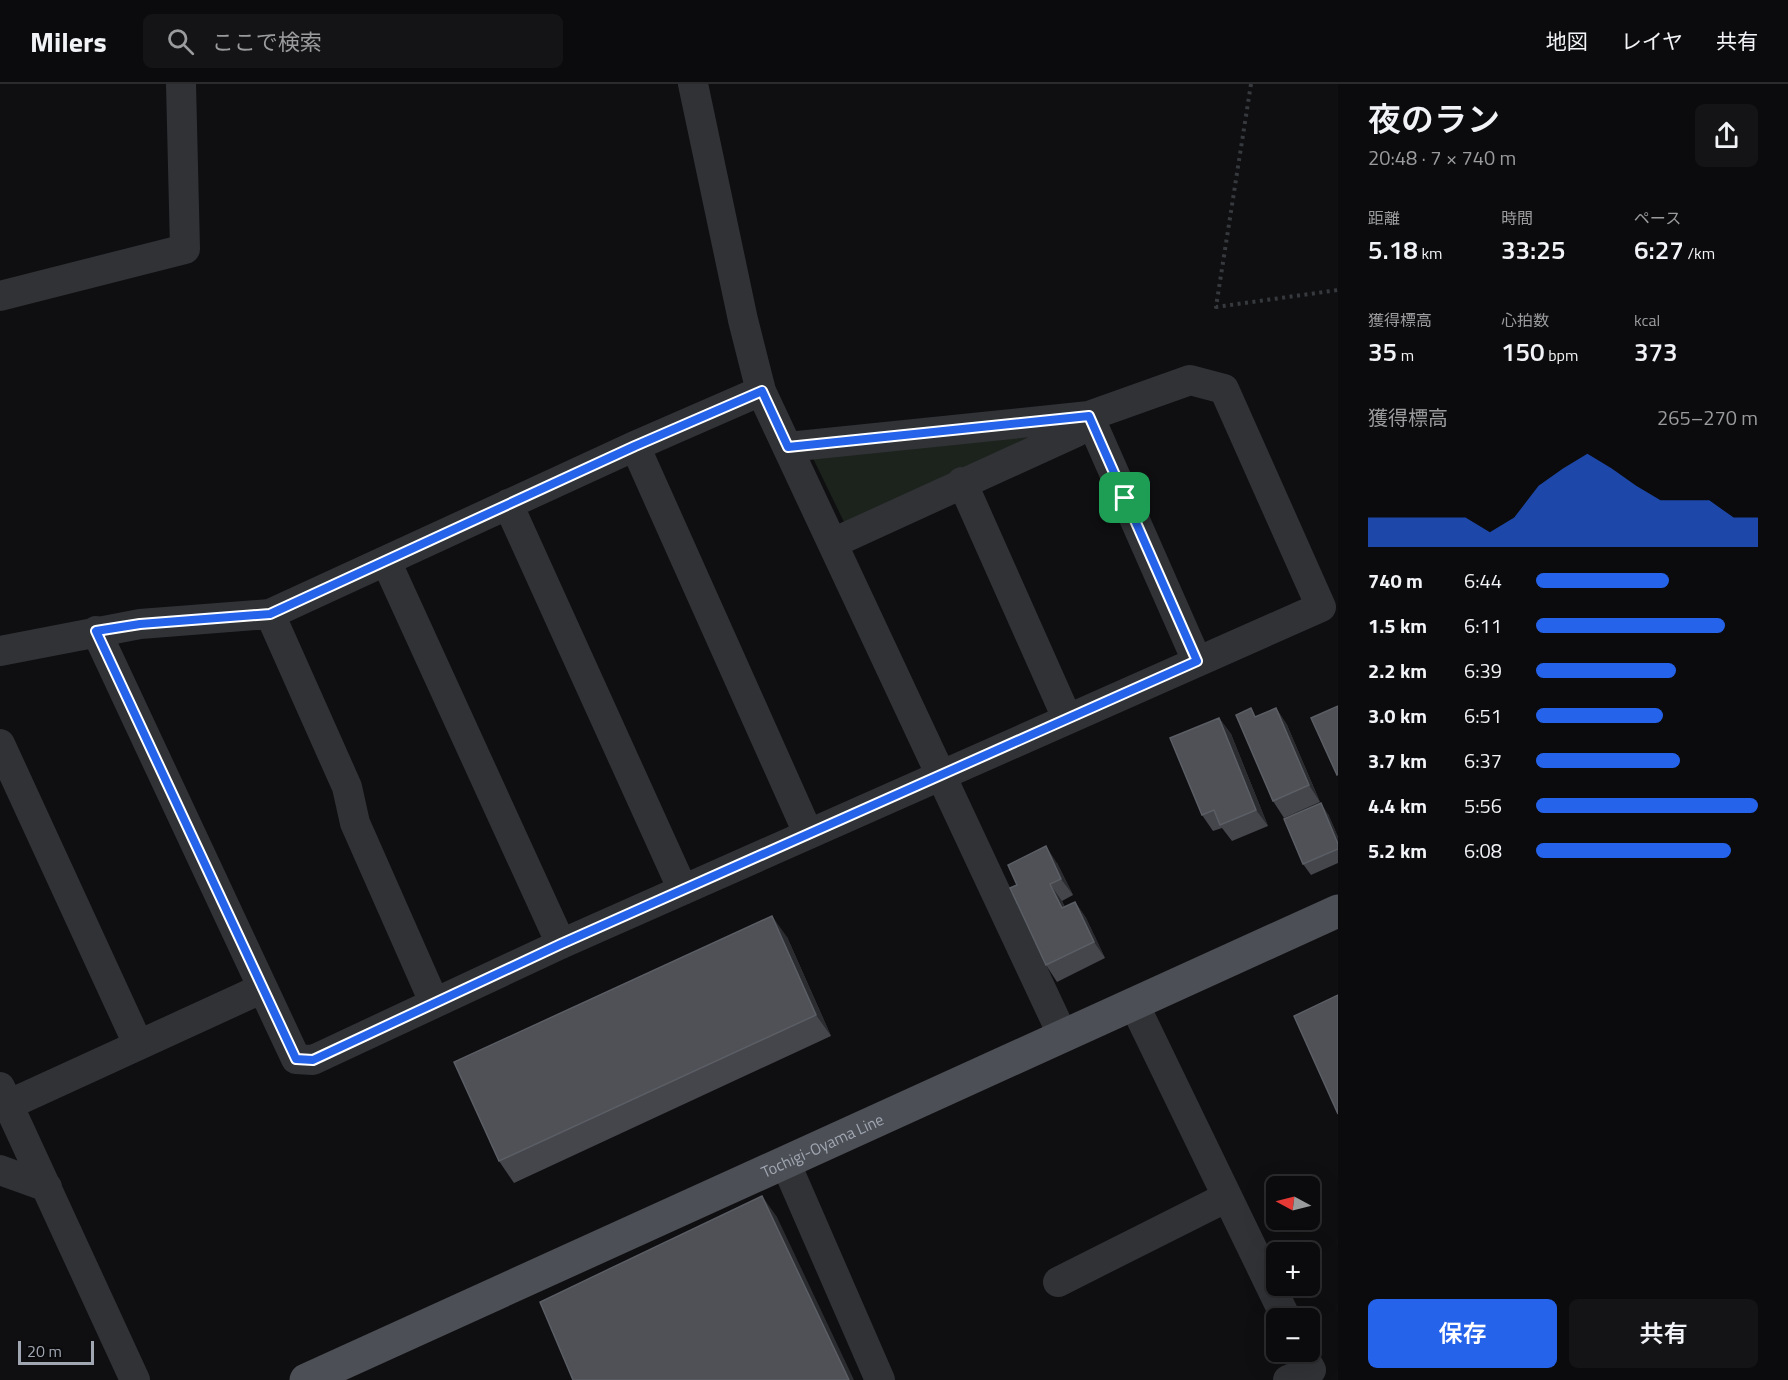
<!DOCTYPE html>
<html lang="ja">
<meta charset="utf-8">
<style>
:root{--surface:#0b0b0d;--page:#141416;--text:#f1f3f6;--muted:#9a9b9d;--line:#2b2b2e;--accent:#2563eb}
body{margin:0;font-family:"Titillium Web","Noto Sans JP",sans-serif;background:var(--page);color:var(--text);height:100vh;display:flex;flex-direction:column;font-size:22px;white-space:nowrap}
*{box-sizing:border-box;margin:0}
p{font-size:20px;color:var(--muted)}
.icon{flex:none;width:33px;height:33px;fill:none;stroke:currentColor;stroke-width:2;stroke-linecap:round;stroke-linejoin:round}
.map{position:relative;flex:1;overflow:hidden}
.panel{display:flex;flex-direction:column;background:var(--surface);width:450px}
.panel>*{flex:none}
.needle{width:39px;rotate:277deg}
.fabs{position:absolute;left:1266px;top:1092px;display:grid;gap:12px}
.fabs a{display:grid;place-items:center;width:54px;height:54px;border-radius:9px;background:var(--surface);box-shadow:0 6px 24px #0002,0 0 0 2px var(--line);font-size:30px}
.scale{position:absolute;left:18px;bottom:15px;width:76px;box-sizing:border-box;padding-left:6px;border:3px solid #a0a7b2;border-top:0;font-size:16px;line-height:21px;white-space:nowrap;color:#a0a7b2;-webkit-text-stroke:4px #0a0a0c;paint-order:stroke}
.pin{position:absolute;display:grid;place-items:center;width:51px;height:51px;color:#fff;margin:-26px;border-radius:12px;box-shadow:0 3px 9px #0006}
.round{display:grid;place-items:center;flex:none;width:63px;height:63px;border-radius:9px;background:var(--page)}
.head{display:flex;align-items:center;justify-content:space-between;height:102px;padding:0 30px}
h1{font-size:33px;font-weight:600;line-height:45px}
.stats{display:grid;grid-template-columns:repeat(3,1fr);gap:9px;height:102px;padding:6px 30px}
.stats div{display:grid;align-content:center}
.stats b{font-size:26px;font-weight:600}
.stats small{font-size:16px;font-weight:400}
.stats p{font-size:16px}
.chart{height:168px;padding:12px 30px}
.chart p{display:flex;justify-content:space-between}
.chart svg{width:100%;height:108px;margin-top:6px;fill:var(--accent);opacity:.7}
.primary-button{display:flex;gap:12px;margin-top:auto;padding:12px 30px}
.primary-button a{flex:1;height:69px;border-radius:9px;background:var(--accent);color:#fff;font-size:24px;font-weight:600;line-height:69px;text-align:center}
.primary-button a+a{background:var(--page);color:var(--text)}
ul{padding:0 30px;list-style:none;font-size:20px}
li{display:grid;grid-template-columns:96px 72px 1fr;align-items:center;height:45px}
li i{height:15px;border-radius:8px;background:var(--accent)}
header{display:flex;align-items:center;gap:36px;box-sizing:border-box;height:84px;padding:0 30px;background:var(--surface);border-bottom:2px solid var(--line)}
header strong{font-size:28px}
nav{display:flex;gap:33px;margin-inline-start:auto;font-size:21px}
.search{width:420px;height:54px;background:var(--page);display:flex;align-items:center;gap:15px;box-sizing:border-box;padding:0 21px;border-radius:9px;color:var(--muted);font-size:22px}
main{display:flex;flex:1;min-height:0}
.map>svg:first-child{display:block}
</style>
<header>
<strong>Milers</strong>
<div class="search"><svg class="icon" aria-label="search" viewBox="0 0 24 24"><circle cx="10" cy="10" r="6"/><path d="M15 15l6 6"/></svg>ここで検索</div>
<nav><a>地図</a><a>レイヤ</a><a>共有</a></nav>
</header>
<main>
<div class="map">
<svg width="1338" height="1296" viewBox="0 0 1338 1296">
<rect width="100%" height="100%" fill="#0f0f11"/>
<!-- green -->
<path fill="#1c231c" d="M1073 342 845 440 810 368Z"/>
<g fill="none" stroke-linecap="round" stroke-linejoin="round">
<!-- path -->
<path stroke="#36393d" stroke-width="4" stroke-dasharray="3 4.5" stroke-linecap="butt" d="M1251 0 1216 223 1338 206"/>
<!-- minor -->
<path stroke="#303236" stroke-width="30" d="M693 0 743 236 761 307 1063 952
M0 212 185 165 181 0
M635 362 808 749
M962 398 1067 634
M508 420 683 806
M833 459 1076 348 1089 332 1197 577
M386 477 561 860
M270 530 347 703 355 739 434 918
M96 547 296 975 313 976 561 860 1321 523 1224 305 1190 296 1089 332 788 363
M0 567 140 540 270 530 635 362 761 307
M0 660 138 960
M1134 920 1286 1234
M0 1003 135 1296
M10 1020 261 905
M786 1080 880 1296
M0 1086 47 1103
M1058 1198 1227 1113
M1288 1296 1311 1286 1301 1268"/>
<!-- primary -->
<path stroke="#4c4f55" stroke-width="33" id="s1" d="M306 1296 1338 827"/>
</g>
<!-- wall -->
<path fill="#45464c" d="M1276 624 1287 641 1320 718 1284 734 1273 717 1257 633Z
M1219 634 1231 650 1268 742 1232 757 1222 744 1213 747 1202 731Z
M1328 730 1338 753V779L1311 791 1303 780Z
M1057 779 1073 811 1062 817 1065 823 1075 818 1086 834 1105 874 1057 898 1046 881 1017 801Z
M787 853 831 952 514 1099 499 1077Z"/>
<!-- shaded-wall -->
<path fill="#2b2c30" d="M1276 624 1287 641 1320 718 1309 701Z
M1219 634 1231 650 1268 742 1256 726Z
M1321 719 1328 730 1338 753V760Z
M1046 762 1057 779 1073 811 1061 795Z
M1050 800 1062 817 1073 841 1062 824Z
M1075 818 1086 834 1105 874 1094 858Z
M772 832 787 853 831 952 816 931Z
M762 1112 777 1133 854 1296H849Z"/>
<!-- building -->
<path fill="#4f5157" stroke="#5b5e65" stroke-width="1.5" d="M1338 622V690L1337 691 1311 634Z
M1251 624 1255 633 1276 624 1309 701 1273 717 1236 631Z
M1219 634 1256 726 1220 741 1214 726 1202 731 1170 654Z
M1321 719 1338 760V765L1303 780 1284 735Z
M1046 762 1061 795 1050 800 1062 824 1075 818 1094 858 1046 881 1010 804 1017 801 1008 781Z
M772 832 816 931 499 1077 454 978Z
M1338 911V1030L1294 932Z
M762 1112 849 1296H573L540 1218Z"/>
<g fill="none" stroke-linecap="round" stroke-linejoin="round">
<defs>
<path id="route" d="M762 307 788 363 1089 332 1197 577 561 860 313 976 296 975 96 547 140 540 270 530 635 362Z"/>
</defs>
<!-- route casing -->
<use href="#route" stroke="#fff" stroke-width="12"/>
<!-- route -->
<use href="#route" stroke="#2563eb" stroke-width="8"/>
</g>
<g text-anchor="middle" stroke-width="4.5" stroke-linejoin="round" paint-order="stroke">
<!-- street labels -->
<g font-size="16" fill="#a0a7b2" stroke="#0a0a0c">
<text dy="6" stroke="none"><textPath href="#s1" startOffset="567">Tochigi-Oyama Line</textPath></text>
</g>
</g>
</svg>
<div class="fabs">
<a><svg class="needle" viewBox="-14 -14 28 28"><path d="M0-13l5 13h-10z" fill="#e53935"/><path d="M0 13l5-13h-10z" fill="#9a9b9d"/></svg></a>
<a>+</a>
<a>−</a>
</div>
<div class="scale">20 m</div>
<div class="pin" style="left:1125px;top:414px;background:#1e9e55"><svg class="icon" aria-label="arrive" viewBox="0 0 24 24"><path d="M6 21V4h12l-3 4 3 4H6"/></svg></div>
</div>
<section class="panel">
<div class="head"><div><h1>夜のラン</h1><p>20:48 · 7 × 740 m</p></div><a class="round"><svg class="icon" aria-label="share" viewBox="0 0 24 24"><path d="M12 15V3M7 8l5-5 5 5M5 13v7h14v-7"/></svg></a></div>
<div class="stats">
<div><p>距離</p><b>5.18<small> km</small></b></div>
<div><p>時間</p><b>33:25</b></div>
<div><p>ペース</p><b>6:27<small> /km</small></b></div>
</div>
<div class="stats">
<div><p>獲得標高</p><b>35<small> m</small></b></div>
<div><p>心拍数</p><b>150<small> bpm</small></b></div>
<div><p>kcal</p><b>373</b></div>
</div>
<div class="chart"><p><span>獲得標高</span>265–270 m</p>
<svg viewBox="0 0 160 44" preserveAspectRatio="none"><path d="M0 44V32L10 32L20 32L30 32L40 32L50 38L60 32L70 19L80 12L90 6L100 12L110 19L120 25L130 25L140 25L150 32L160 32V44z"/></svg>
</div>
<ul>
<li><b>740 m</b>6:44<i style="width:60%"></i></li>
<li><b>1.5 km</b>6:11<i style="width:85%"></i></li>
<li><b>2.2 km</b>6:39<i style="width:63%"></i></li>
<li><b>3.0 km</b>6:51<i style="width:57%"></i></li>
<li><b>3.7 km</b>6:37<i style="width:65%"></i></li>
<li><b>4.4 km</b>5:56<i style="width:100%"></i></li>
<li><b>5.2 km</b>6:08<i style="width:88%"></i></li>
</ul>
<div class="primary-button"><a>保存</a><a>共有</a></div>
</section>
</main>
